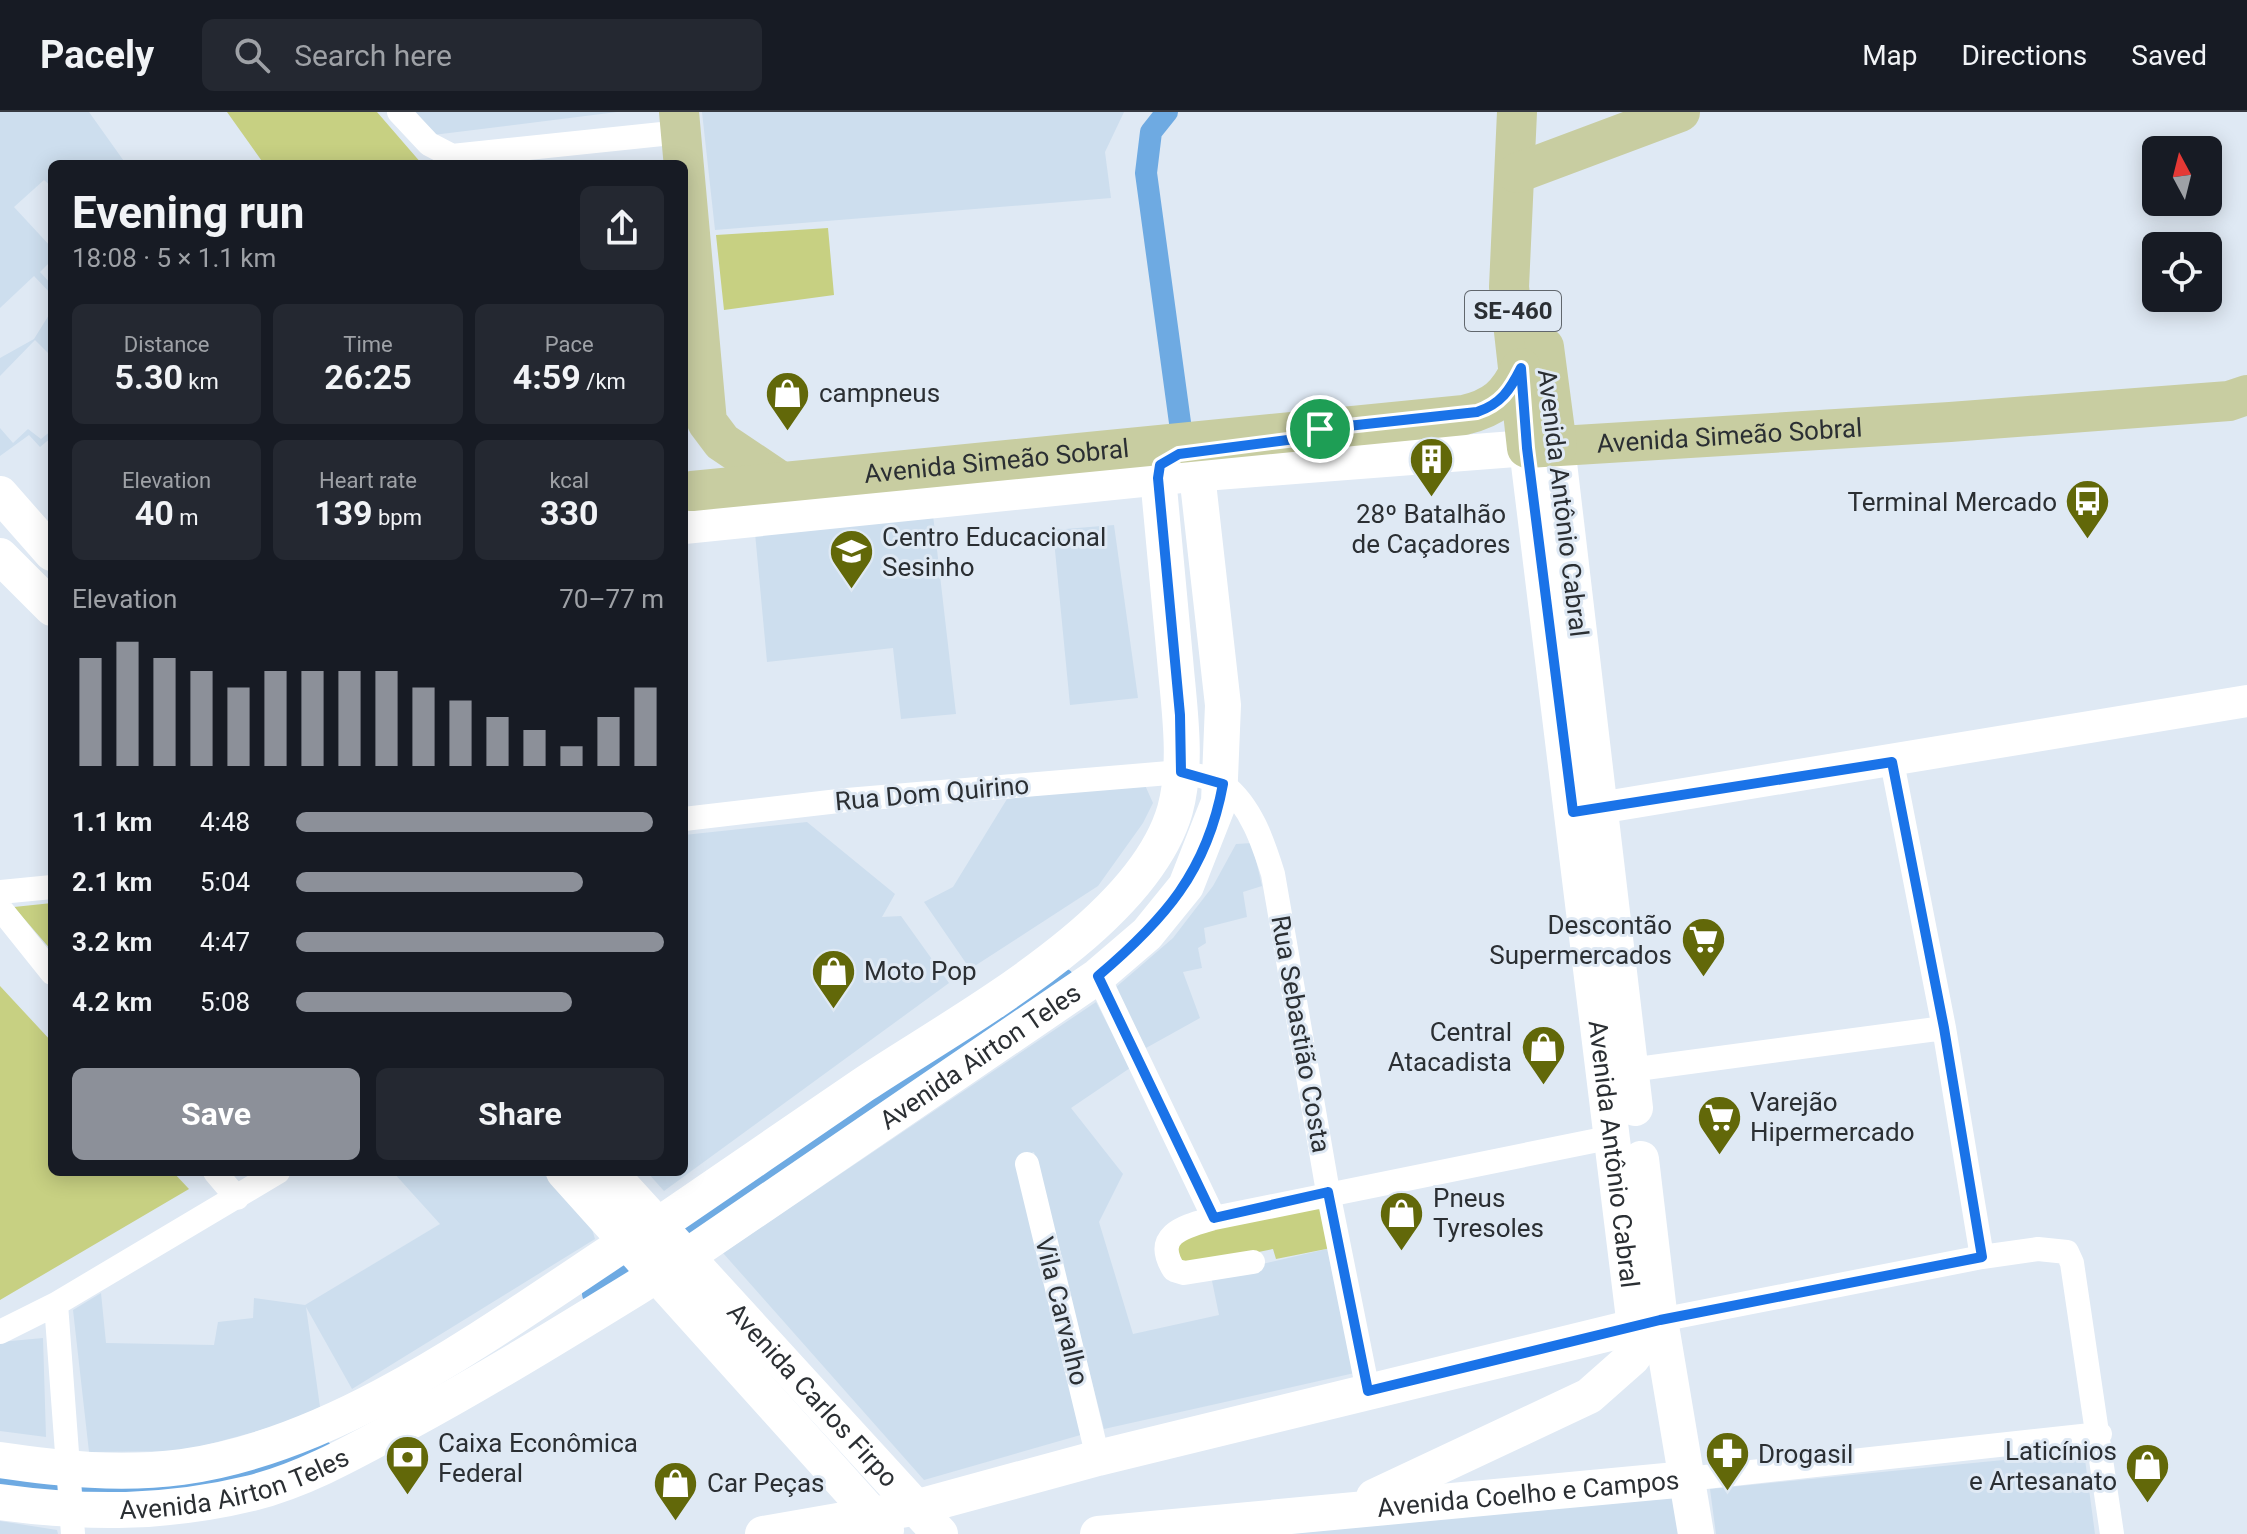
<!DOCTYPE html>
<meta charset="utf-8">
<style>
:root{--surface:#171b24;--page:#242831;--text:#f1f3f6;--muted:#9ea1a6;--line:#363941;--accent:#8c9099}
body{margin:0;font-family:Roboto,sans-serif;background:var(--page);color:var(--text);height:100vh;display:flex;flex-direction:column;font-size:30px;white-space:nowrap}
*{box-sizing:border-box;margin:0}
p{font-size:26px;color:var(--muted)}
.icon{flex:none;width:44px;height:44px;fill:none;stroke:currentColor;stroke-width:2;stroke-linecap:round;stroke-linejoin:round}
.map{position:relative;flex:1;overflow:hidden}
.side{position:absolute;left:48px;top:48px;width:640px;height:1016px;display:flex;flex-direction:column;background:var(--surface);border-radius:12px;box-shadow:0 4px 20px #0003}
.side>*{flex:none}
.needle{width:52px;rotate:353deg}
.controls{position:absolute;left:2142px;top:24px;display:grid;gap:16px}
.controls a{display:grid;place-items:center;width:80px;height:80px;border-radius:12px;background:var(--surface);box-shadow:0 4px 20px #0003;font-size:40px}
.pin{position:absolute;display:grid;place-items:center;width:68px;height:68px;color:#fff;margin:-34px;border:4px solid #fff;border-radius:50%;box-shadow:0 2px 8px #0007}
.round{display:grid;place-items:center;flex:none;width:84px;height:84px;border-radius:12px;background:var(--page)}
.head{display:flex;align-items:center;justify-content:space-between;height:136px;padding:0 24px}
h1{font-size:44px;font-weight:700;line-height:60px}
.metrics{display:grid;grid-template-columns:repeat(3,1fr);gap:12px;height:136px;padding:8px 24px}
.metrics div{display:grid;align-content:center;border-radius:12px;background:var(--page);text-align:center}
.metrics b{font-size:34px;font-weight:700}
.metrics small{font-size:22px;font-weight:400}
.metrics p{font-size:22px}
.chart{height:224px;padding:16px 24px}
.chart p{display:flex;justify-content:space-between}
.chart svg{width:100%;height:144px;margin-top:8px;stroke:var(--accent);stroke-width:6}
.cta{display:flex;gap:16px;margin-top:auto;padding:16px 24px}
.cta a{flex:1;height:92px;border-radius:12px;background:var(--accent);color:#fff;font-size:32px;font-weight:700;line-height:92px;text-align:center}
.cta a+a{background:var(--page);color:var(--text)}
ul{padding:0 24px;list-style:none;font-size:26px}
li{display:grid;grid-template-columns:128px 96px 1fr;align-items:center;height:60px}
li i{height:20px;border-radius:10px;background:var(--accent)}
header{display:flex;align-items:center;gap:48px;box-sizing:border-box;height:112px;padding:0 40px;background:var(--surface);border-bottom:2px solid var(--line)}
header strong{font-size:38px}
nav{display:flex;gap:44px;margin-inline-start:auto;font-size:28px}
.search{width:560px;height:72px;background:var(--page);display:flex;align-items:center;gap:20px;box-sizing:border-box;padding:0 28px;border-radius:12px;color:var(--muted);font-size:30px}
.map>svg:first-child{display:block}
</style>
<header>
<strong>Pacely</strong>
<div class="search"><svg class="icon" aria-label="search" viewBox="0 0 24 24"><circle cx="10" cy="10" r="6"/><path d="M15 15l6 6"/></svg>Search here</div>
<nav><a>Map</a><a>Directions</a><a>Saved</a></nav>
</header>
<div class="map">
<svg width="2247" height="1422" viewBox="0 0 2247 1422">
<rect width="100%" height="100%" fill="#dfe9f4"/>
<!-- built -->
<path fill="#cddeee" d="M0 0H89L126 52H52V75L44 68 14 95 52 136V148L40 160 52 173V183L34 164 0 196Z
M416 0H617L433 23Z
M702 0H1124L1105 40 1111 86 715 118Z
M52 198V245L35 228 0 264V246L34 227Z
M0 316 13 331 28 317 41 327 52 318V325L40 335 29 323 0 344Z
M933 403 956 602 901 607 893 536 767 550 755 421Z
M1114 413 1138 586 1070 593 1053 418Z
M1144 671 1153 691 1143 711 1098 774 970 857 924 790 953 775 1007 687Z
M807 710 895 782 882 805 901 804 949 871 664 1079 647 1060H684V723Z
M1252 731 1262 774 1243 780 1247 805 1204 816 1206 831 1198 836 1202 856 1183 860 1200 906 1146 936 1115 876 1173 826 1213 774 1236 732Z
M1096 890 1130 956 1071 996 1123 1062 1099 1110 1133 1222 1219 1203 1211 1164 1331 1136 1359 1260 1104 1317 1034 1040 1017 1046 1084 1322 924 1368 723 1141Z
M393 1060H542L592 1117 595 1127 352 1277 306 1195 320 1295 287 1311 184 1339 89 1340 73 1198 101 1181 106 1231 214 1233 218 1210 253 1206 254 1186 305 1193 440 1112Z
M43 1226 46 1325 0 1319V1230Z
M2084 1340 2095 1422H1716L1710 1377Z
M1673 1382 1679 1422H1289Z
M0 1409 57 1418 58 1422H0Z"/>
<!-- green -->
<path fill="#c7d082" d="M227 0H377L422 52H264Z
M828 116 834 183 724 198 716 123Z
M52 791V839L14 795Z
M0 874 52 930V1060H173L189 1077 0 1188Z
M1321 1094 1331 1136 1276 1147 1273 1137 1180 1156 1173 1125Z"/>
<g fill="none" stroke-linecap="round" stroke-linejoin="round">
<!-- canal -->
<path stroke="#6eaae2" stroke-width="22" d="M1167 0 1151 20 1146 61 1184 340
M593 1182 877 988 1063 867
M0 1370C107 1381 221 1385 321 1338"/>
<!-- minor -->
<path stroke="#fff" stroke-width="24" d="M399 0 429 32 452 44 681 20
M1892 650 1944 916 1982 1145
M684 707 847 688 1181 660C1193 663 1214 665 1224 673 1251 694 1263 730 1273 762L1328 1080 1368 1279
M0 780 52 775
M0 796 52 861
M1098 864 1214 1106
M1630 958 1944 916
M1027 1052 1098 1346
M215 1060 237 1086
M1253 1150 1184 1161 1174 1158C1151 1121 1187 1114 1214 1106L1613 1025
M56 1192 73 1422
M1660 1208 1982 1145 2038 1137 2067 1140 2072 1151 2112 1422
M0 1220 56 1192 278 1060
M1687 1367 2100 1322"/>
<!-- tertiary -->
<path stroke="#fff" stroke-width="32" d="M1575 700 2247 589"/>
<!-- secondary -->
<g stroke="#fff" stroke-width="36">
<path d="M1557 334 1635 996"/>
<path d="M0 382 52 441"/>
<path id="s1" d="M684 414 1191 362 1527 336 1635 1215"/>
<path d="M0 444 52 496"/>
<path d="M1641 1047 1660 1208 1696 1422"/>
<path d="M564 1060 886 1418"/>
<path id="s2" d="M609 1060 940 1422"/>
<path d="M657 1114C726 1067 794 1020 863 973 959 909 1142 813 1175 698 1188 650 1179 595 1175 547 1169 486 1164 426 1158 366"/>
<path id="s3" d="M686 1145 1098 864 1147 822 1186 774 1219 690 1223 593 1197 362"/>
<path d="M0 1348C61 1357 120 1363 182 1355 342 1333 495 1216 628 1129"/>
<path d="M1374 1385 1589 1284 1632 1246 1660 1208"/>
<path id="s4" d="M0 1390C87 1402 166 1402 252 1381 307 1367 357 1338 407 1311 492 1265 574 1214 657 1163"/>
<path d="M763 1422 918 1395 1098 1346 1659 1209"/>
<path id="s5" d="M1098 1422 1687 1367"/>
</g>
<!-- primary -->
<g stroke="#c8cda1" stroke-width="40">
<path d="M679 0 707 310 722 330 780 369"/>
<path id="s6" d="M1517 0 1509 175 1527 336 1950 310 2229 289 2247 283"/>
<path d="M1517 61 1680 0"/>
<path d="M1544 235 1557 334"/>
<path id="s7" d="M692 379 1464 303C1494 296 1508 284 1521 256"/>
</g>
</g>
<g fill="none" stroke-linecap="round" stroke-linejoin="round">
<defs>
<path id="route" d="M1521 256 1527 336 1573 700 1892 650 1944 916 1982 1145 1660 1208 1368 1279 1328 1080 1214 1106 1098 864C1164 808 1207 760 1223 672L1181 660 1180 603 1158 366 1160 353 1179 342 1303 326 1320 317 1477 300C1501 292 1510 278 1521 256Z"/>
</defs>
<!-- route casing -->
<use href="#route" stroke="#fff" stroke-width="16"/>
<!-- route -->
<use href="#route" stroke="#1a73e8" stroke-width="10"/>
</g>
<!-- icons -->
<defs>
<symbol id="shop-pin" viewBox="-11 -11 22 30"><path d="M0 17L-7.5 6A9.5 9.5 0 1 1 7.5 6Z" fill="#626809" stroke="#dfe9f4"/><path d="M-5-2.5h2.3a2.7 3.5 0 0 1 5.4 0H5L5.5 6h-11ZM-1.5-2.5h3a1.5 2.3 0 0 0-3 0Z" fill="#fff"/></symbol>
<symbol id="building-pin" viewBox="-11 -11 22 30"><path d="M0 17L-7.5 6A9.5 9.5 0 1 1 7.5 6Z" fill="#626809" stroke="#dfe9f4"/><path d="M-4-6H4V6H1V3H-1V6H-4ZM-2.5-4.3h1.7v1.8h-1.7ZM.8-4.3h1.7v1.8H.8ZM-2.5-1h1.7V.8h-1.7ZM.8-1h1.7V.8H.8Z" fill="#fff"/></symbol>
<symbol id="bus-pin" viewBox="-11 -11 22 30"><path d="M0 17L-7.5 6A9.5 9.5 0 1 1 7.5 6Z" fill="#626809" stroke="#dfe9f4"/><path d="M-5-6H5V4H4V6H2V4H-2V6H-4V4H-5ZM-3.5-4V0h7V-4ZM-3.5 1.2v1.5H-2V1.2ZM2 1.2v1.5H3.5V1.2Z" fill="#fff"/></symbol>
<symbol id="school-pin" viewBox="-11 -11 22 30"><path d="M0 17L-7.5 6A9.5 9.5 0 1 1 7.5 6Z" fill="#626809" stroke="#dfe9f4"/><path d="M0-5L7-2L0 1L-7-2ZM-4 1L0 2.5L4 1V4Q0 6-4 4Z" fill="#fff"/></symbol>
<symbol id="supermarket-pin" viewBox="-11 -11 22 30"><path d="M0 17L-7.5 6A9.5 9.5 0 1 1 7.5 6Z" fill="#626809" stroke="#dfe9f4"/><path d="M-6-5.5h2.5l.6 2H6L4.5 2H-2.5L-4.4-4H-6ZM-1.5 3.2a1.3 1.3 0 1 0 .1 0ZM3 3.2a1.3 1.3 0 1 0 .1 0Z" fill="#fff"/></symbol>
<symbol id="pharmacy-pin" viewBox="-11 -11 22 30"><path d="M0 17L-7.5 6A9.5 9.5 0 1 1 7.5 6Z" fill="#626809" stroke="#dfe9f4"/><path d="M-2-6h4v4h4v4h-4v4h-4v-4h-4v-4h4Z" fill="#fff"/></symbol>
<symbol id="bank-pin" viewBox="-11 -11 22 30"><path d="M0 17L-7.5 6A9.5 9.5 0 1 1 7.5 6Z" fill="#626809" stroke="#dfe9f4"/><path d="M-6-4H6V4H-6ZM0-2.3a2.3 2.3 0 1 0 0 4.6a2.3 2.3 0 1 0 0-4.6Z" fill="#fff"/></symbol>
</defs>
<g fill-rule="evenodd">
<use href="#shop-pin" x="762" y="256" width="51" height="69"/>
<use href="#building-pin" x="1406" y="322" width="51" height="69"/>
<use href="#bus-pin" x="2062" y="364" width="51" height="69"/>
<use href="#school-pin" x="826" y="414" width="51" height="69"/>
<use href="#supermarket-pin" x="1678" y="802" width="51" height="69"/>
<use href="#shop-pin" x="808" y="834" width="51" height="69"/>
<use href="#shop-pin" x="1518" y="910" width="51" height="69"/>
<use href="#supermarket-pin" x="1694" y="980" width="51" height="69"/>
<use href="#shop-pin" x="1376" y="1076" width="51" height="69"/>
<use href="#pharmacy-pin" x="1702" y="1316" width="51" height="69"/>
<use href="#bank-pin" x="382" y="1320" width="51" height="69"/>
<use href="#shop-pin" x="2122" y="1328" width="51" height="69"/>
<use href="#shop-pin" x="650" y="1346" width="51" height="69"/>
</g>
<g text-anchor="middle" stroke-width="6" stroke-linejoin="round" paint-order="stroke">
<!-- shield labels -->
<rect fill="#dfe9f4" stroke="#61676d" stroke-width="2" x="1465" y="179" width="96" height="40" rx="6"/>
<g font-size="24" font-weight="bold" fill="#2b2f33">
<text x="1513" y="207">SE-460</text>
</g>
<!-- poi labels -->
<g font-size="26" fill="#2b2f33" stroke="#dfe9f4" text-anchor="start">
<text x="819" y="290">campneus</text>
<text x="2057" y="399" text-anchor="end">Terminal Mercado</text>
<text x="1431" y="411" text-anchor="middle">28º Batalhão<tspan x="1431" dy="30">de Caçadores</tspan></text>
<text x="882" y="434">Centro Educacional<tspan x="882" dy="30">Sesinho</tspan></text>
<text x="1672" y="822" text-anchor="end">Descontão<tspan x="1672" dy="30">Supermercados</tspan></text>
<text x="864" y="868">Moto Pop</text>
<text x="1512" y="929" text-anchor="end">Central<tspan x="1512" dy="30">Atacadista</tspan></text>
<text x="1750" y="999">Varejão<tspan x="1750" dy="30">Hipermercado</tspan></text>
<text x="1433" y="1095">Pneus<tspan x="1433" dy="30">Tyresoles</tspan></text>
<text x="438" y="1340">Caixa Econômica<tspan x="438" dy="30">Federal</tspan></text>
<text x="2117" y="1348" text-anchor="end">Laticínios<tspan x="2117" dy="30">e Artesanato</tspan></text>
<text x="1758" y="1351">Drogasil</text>
<text x="707" y="1380">Car Peças</text>
</g>
<!-- street labels -->
<g font-size="26" fill="#2b2f33" stroke="#dfe9f4">
<text dy="9" stroke="none"><textPath href="#s6" startOffset="540">Avenida Simeão Sobral</textPath></text>
<text dy="9" stroke="none"><textPath href="#s7" startOffset="306">Avenida Simeão Sobral</textPath></text>
<text transform="translate(1563 391) rotate(83)" y="9">Avenida Antônio Cabral</text>
<text transform="translate(932 681) rotate(-5)" y="9">Rua Dom Quirino</text>
<text transform="translate(1301 922) rotate(80)" y="9">Rua Sebastião Costa</text>
<text dy="9" stroke="none"><textPath href="#s3" startOffset="356">Avenida Airton Teles</textPath></text>
<text dy="9" stroke="none"><textPath href="#s1" startOffset="1558">Avenida Antônio Cabral</textPath></text>
<text transform="translate(1062 1199) rotate(76)" y="9">Vila Carvalho</text>
<text dy="9" stroke="none"><textPath href="#s2" startOffset="302">Avenida Carlos Firpo</textPath></text>
<text dy="9" stroke="none"><textPath href="#s4" startOffset="238">Avenida Airton Teles</textPath></text>
<text dy="9" stroke="none"><textPath href="#s5" startOffset="432">Avenida Coelho e Campos</textPath></text>
</g>
</g>
</svg>
<div class="controls">
<a><svg class="needle" viewBox="-14 -14 28 28"><path d="M0-13l5 13h-10z" fill="#e53935"/><path d="M0 13l5-13h-10z" fill="#9ea1a6"/></svg></a>
<a><svg class="icon" aria-label="locate" viewBox="0 0 24 24"><circle cx="12" cy="12" r="6"/><path d="M12 2v4M12 18v4M2 12h4M18 12h4"/></svg></a>
</div>
<div class="pin" style="left:1320px;top:317px;background:#1e9e55"><svg class="icon" aria-label="arrive" viewBox="0 0 24 24"><path d="M6 21V4h12l-3 4 3 4H6"/></svg></div>
<section class="side">
<div class="head"><div><h1>Evening run</h1><p>18:08 · 5 × 1.1 km</p></div><a class="round"><svg class="icon" aria-label="share" viewBox="0 0 24 24"><path d="M12 15V3M7 8l5-5 5 5M5 13v7h14v-7"/></svg></a></div>
<div class="metrics">
<div><p>Distance</p><b>5.30<small> km</small></b></div>
<div><p>Time</p><b>26:25</b></div>
<div><p>Pace</p><b>4:59<small> /km</small></b></div>
</div>
<div class="metrics">
<div><p>Elevation</p><b>40<small> m</small></b></div>
<div><p>Heart rate</p><b>139<small> bpm</small></b></div>
<div><p>kcal</p><b>330</b></div>
</div>
<div class="chart"><p><span>Elevation</span>70–77 m</p>
<svg viewBox="0 0 160 44" preserveAspectRatio="none"><path d="M5 44V11M15 44V6M25 44V11M35 44V15M45 44V20M55 44V15M65 44V15M75 44V15M85 44V15M95 44V20M105 44V24M115 44V29M125 44V33M135 44V38M145 44V29M155 44V20"/></svg>
</div>
<ul>
<li><b>1.1 km</b>4:48<i style="width:97%"></i></li>
<li><b>2.1 km</b>5:04<i style="width:78%"></i></li>
<li><b>3.2 km</b>4:47<i style="width:100%"></i></li>
<li><b>4.2 km</b>5:08<i style="width:75%"></i></li>
</ul>
<div class="cta"><a>Save</a><a>Share</a></div>
</section>
</div>
